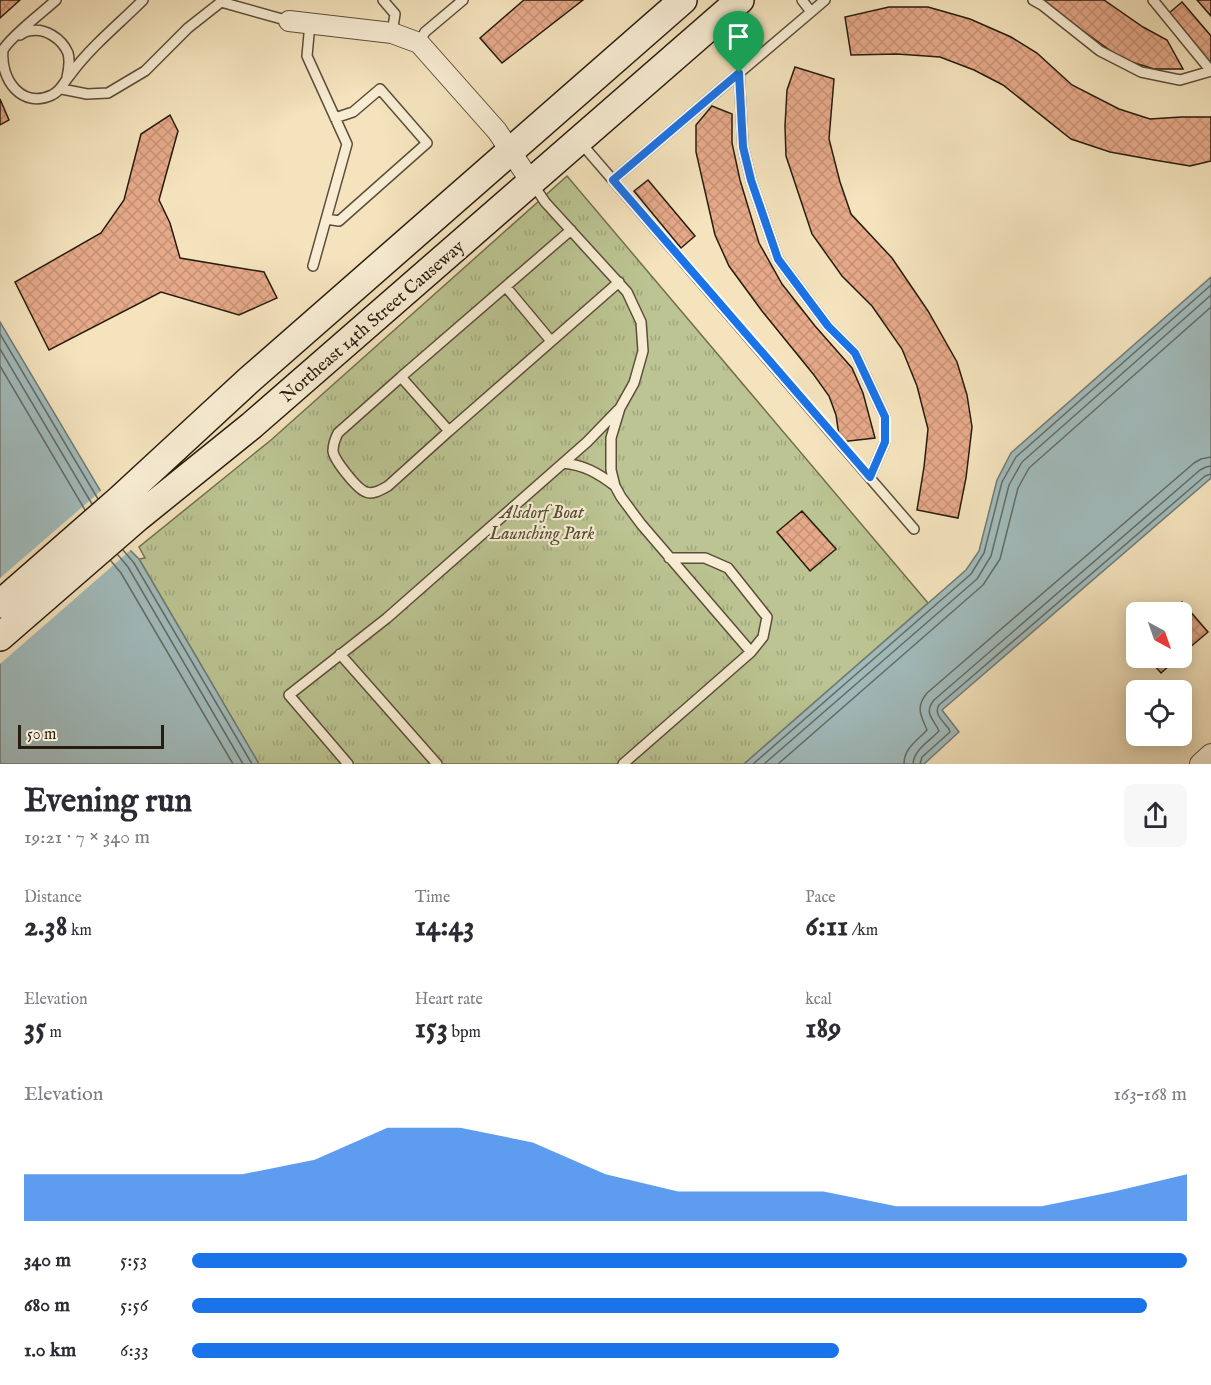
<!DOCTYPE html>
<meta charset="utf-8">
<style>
:root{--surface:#fff;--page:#f7f7f7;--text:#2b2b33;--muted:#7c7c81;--accent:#1a73e8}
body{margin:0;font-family:"IM FELL English",serif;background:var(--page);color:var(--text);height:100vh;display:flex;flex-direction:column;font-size:22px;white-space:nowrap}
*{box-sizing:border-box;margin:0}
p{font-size:20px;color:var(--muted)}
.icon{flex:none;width:33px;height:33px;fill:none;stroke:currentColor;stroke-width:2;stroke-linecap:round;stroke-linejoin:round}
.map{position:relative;height:764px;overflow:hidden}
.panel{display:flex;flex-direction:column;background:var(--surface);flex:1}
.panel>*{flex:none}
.needle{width:39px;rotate:140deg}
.controls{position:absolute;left:1126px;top:602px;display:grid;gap:12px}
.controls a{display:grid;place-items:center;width:66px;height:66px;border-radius:9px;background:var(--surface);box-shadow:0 3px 15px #0003;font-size:30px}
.scale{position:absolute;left:18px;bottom:15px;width:146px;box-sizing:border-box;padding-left:6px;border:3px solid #281c0e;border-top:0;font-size:16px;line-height:21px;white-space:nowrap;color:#281c0e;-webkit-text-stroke:4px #f8edd4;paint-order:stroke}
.pin{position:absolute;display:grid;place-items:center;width:51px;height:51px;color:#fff;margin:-62px -26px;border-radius:50% 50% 50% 0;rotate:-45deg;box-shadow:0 0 6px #0007}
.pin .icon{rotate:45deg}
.round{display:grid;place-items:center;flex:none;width:63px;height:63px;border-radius:9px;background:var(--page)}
.overview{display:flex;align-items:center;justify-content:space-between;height:102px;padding:0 24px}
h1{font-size:33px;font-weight:800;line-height:45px}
.stats{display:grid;grid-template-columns:repeat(3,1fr);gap:9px;height:102px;padding:6px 24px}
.stats div{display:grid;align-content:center}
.stats b{font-size:30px;font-weight:800}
.stats small{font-size:16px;font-weight:400}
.stats p{font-size:16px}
.chart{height:168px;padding:12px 24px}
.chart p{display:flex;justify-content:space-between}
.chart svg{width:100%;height:108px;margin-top:6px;fill:var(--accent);opacity:.7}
ul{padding:0 24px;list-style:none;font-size:20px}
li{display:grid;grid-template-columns:96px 72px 1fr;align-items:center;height:45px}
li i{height:15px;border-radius:8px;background:var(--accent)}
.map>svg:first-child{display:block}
</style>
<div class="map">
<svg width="1211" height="764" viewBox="0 0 1211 764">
<defs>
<pattern id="park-tufts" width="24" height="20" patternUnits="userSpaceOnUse" patternTransform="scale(1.5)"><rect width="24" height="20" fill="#bbc492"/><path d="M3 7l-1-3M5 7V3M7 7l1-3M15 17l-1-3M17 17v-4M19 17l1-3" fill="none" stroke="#a1a87d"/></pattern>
<pattern id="building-cross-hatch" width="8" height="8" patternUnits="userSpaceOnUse" patternTransform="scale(1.5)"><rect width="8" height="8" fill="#e6a989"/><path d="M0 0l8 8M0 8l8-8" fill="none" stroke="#c59175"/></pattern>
</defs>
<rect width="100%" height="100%" fill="#f4e3bd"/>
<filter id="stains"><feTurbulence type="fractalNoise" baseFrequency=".00333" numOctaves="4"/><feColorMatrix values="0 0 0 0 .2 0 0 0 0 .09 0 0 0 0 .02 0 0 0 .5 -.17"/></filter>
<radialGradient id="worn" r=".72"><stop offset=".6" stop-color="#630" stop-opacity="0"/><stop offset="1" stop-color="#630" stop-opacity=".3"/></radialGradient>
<!-- park -->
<path fill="url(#park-tufts)" stroke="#727050" stroke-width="1.5" d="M567 176 928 603 744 764H259L139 559 145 558 139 547 271 440Z"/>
<!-- water -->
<path fill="#a1bbbc" stroke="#717b76" stroke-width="1.5" d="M1211 277V478L942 710 959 732 924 764H744L966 570 979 551 997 480 1011 453Z
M0 322 100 490 130 550 139 559 259 764H0Z"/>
<!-- pier -->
<path fill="#f4e3bd" d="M103 489 133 548 0 664V578Z"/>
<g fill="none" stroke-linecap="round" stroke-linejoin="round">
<!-- shore -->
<path stroke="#646c65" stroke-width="1.5" d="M0 334 98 499
M0 349 92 504
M0 366 85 510
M123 550 134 563 252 764
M118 555 128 567 243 764
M111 561 121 573 233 764
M753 764 971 574 984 553 1002 482 1016 457 1211 285
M764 764 977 579 991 556 1009 485 1022 462 1211 295
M778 764 983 585 1000 559 1018 488 1029 468 1211 307
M904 764C904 748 917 741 927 730 921 715 915 708 927 693L1194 463 1201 459 1211 457
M913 764C914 749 930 741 939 731 934 719 923 714 934 700L1200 470 1206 467 1211 466
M920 764 922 757 950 732 949 729C944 722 933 714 939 705L1205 476 1211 474"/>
</g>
<!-- building -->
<path fill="url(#building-cross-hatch)" stroke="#281c0e" stroke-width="1.5" d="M0 0H20L0 18Z
M524 0H583L502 63 480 38Z
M1044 0H1104L1143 27 1167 40 1183 69H1154L1122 59 1054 10Z
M1197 0H1211V16Z
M1182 2 1211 36V64L1168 14Z
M889 7H928L970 19 1011 37 1037 53 1072 85 1119 109 1150 119 1181 117H1211V161L1190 166 1154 160 1110 152 1071 139 1003 85 974 70 940 57 897 54 851 55 845 17Z
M795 67 834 79 829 139 840 182 851 214 892 258 928 311 957 362 967 395 972 427 966 478 958 518 917 510 924 467 928 429 917 386 902 349 872 306 842 276 812 234 786 156 785 126 787 90Z
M0 99 9 120 0 125Z
M712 106 732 114V143L740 180 759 243 782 284 815 326 852 368 863 393 875 438 840 442 836 415 829 396 814 375 762 311 729 266 715 235 696 152V125Z
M170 115 178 131 159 200 170 223 180 258 264 272 277 298 239 315 161 292 49 350 15 282 101 233 124 200 141 134Z
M648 180 695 236 681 248 634 191Z
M802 511 836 549 810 571 777 532Z
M1182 602 1208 632 1182 654V612H1170Z
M1147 657H1179L1161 673Z"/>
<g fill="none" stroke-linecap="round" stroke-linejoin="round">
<defs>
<path id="lane" d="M56 0C44 11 10 37 3 50 0 80 22 109 52 95 62 90 63 83 70 75 78 64 87 54 97 44 112 29 128 15 143 0
M383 0 395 14 392 33
M1033 0 1042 5 1100 51 1141 72 1180 80 1211 71 1153 0
M811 12 825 0
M310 23 307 56 347 144 313 266
M20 35C23 33 26 31 29 31 45 27 62 39 68 53 70 61 69 69 67 77
M419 43 425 32 463 0
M739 73 743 147 751 180 778 259 828 326 855 353 885 417V442L870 477
M62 89 87 94 108 93 145 71 188 28 221 2 289 21
M580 142 914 529
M613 180 811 12 802 0
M533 184 545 202 627 292 641 322 643 351 634 383 620 408 611 438V470L615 486 621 497 641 524 751 652 623 764
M326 219 339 221 427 143 380 89 353 112 335 118
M571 230 401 377 449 431 619 282
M506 287 551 341
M401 377 338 433C335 439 333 444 333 451 334 460 357 489 366 492 373 495 381 490 388 486L449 431
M563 463C584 465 598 473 615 486
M669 558H705L728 568 767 617 763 637 751 652
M340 654 437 764
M348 764 289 695 387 618 587 442 618 410"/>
<path id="street" d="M289 21 392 33 419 43 497 131 531 182
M1200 764 1211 754"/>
<path id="secondary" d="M0 604 120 499 249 380 683 0
M0 637 137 518 251 426 740 0"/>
</defs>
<!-- lane casing -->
<use href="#lane" stroke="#5b4e3a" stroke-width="12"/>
<!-- street casing -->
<use href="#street" stroke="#5b4e3a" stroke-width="22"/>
<!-- secondary casing -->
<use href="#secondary" stroke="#281c0e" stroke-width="30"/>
<!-- lane -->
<use href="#lane" stroke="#f8edd4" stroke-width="9"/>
<!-- street -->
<use href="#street" stroke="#f8edd4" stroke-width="20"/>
<!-- secondary -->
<use href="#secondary" stroke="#f8edd4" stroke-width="27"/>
</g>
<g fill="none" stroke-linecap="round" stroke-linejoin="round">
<defs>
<path id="route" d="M739 73 743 147 751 180 778 259 828 326 855 353 885 417V442L870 477 613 180Z"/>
</defs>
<!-- route casing -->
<use href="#route" stroke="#fff" stroke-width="12"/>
<!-- route -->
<use href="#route" stroke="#1a73e8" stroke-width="8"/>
</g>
<g text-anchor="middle" stroke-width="4.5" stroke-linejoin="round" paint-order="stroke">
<!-- street labels -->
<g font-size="18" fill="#281c0e" stroke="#f8edd4">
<text transform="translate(372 321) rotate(-41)" y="6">Northeast 14th Street Causeway</text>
</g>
<!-- park labels -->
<g font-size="18" font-style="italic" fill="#544e36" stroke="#f8edd4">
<text x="542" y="518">Alsdorf Boat<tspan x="542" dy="21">Launching Park</tspan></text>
</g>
</g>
<rect width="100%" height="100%" filter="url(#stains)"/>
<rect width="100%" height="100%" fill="url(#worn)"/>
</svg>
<div class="controls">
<a><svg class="needle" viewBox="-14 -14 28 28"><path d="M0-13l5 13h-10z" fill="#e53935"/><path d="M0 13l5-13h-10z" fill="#7c7c81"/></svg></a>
<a><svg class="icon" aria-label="locate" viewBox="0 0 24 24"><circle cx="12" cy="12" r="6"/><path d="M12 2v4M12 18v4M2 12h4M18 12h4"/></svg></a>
</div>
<div class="scale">50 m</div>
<div class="pin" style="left:739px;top:73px;background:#1e9e55"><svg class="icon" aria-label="arrive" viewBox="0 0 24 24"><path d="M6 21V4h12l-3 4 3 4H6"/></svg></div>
</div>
<section class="panel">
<div class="overview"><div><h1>Evening run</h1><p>19:21 · 7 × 340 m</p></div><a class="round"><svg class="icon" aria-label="share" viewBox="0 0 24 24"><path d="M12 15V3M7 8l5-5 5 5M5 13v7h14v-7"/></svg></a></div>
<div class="stats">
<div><p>Distance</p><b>2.38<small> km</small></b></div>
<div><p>Time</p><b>14:43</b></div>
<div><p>Pace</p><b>6:11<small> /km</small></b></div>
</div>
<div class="stats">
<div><p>Elevation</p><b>35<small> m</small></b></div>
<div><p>Heart rate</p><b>153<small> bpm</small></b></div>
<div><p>kcal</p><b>189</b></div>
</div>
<div class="chart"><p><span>Elevation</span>163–168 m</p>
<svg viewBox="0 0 160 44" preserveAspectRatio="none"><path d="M0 44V25L10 25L20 25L30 25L40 19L50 6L60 6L70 12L80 25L90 32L100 32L110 32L120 38L130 38L140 38L150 32L160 25V44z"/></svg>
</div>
<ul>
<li><b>340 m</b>5:53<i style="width:100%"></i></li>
<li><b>680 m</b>5:56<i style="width:96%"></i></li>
<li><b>1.0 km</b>6:33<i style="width:65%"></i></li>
</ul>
</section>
